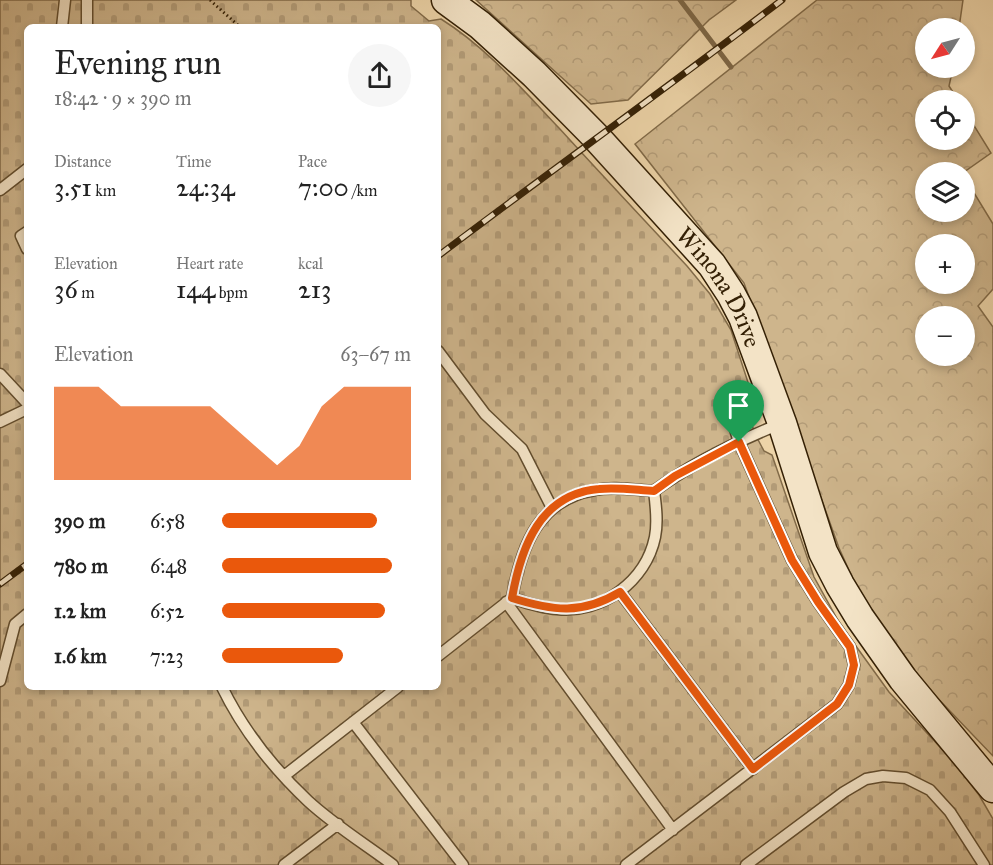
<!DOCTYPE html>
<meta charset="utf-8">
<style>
:root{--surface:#fff;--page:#f6f6f6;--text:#222;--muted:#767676;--accent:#ea580c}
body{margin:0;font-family:"IM FELL Great Primer",serif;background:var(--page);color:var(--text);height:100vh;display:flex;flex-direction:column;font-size:22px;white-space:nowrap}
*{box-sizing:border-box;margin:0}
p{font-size:20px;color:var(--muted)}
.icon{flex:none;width:33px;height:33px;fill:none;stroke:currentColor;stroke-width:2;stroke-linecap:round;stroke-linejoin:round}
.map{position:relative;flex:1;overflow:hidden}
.panel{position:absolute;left:24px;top:24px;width:417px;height:666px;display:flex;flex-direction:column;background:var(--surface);border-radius:9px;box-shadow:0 3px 9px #0003}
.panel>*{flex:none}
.needle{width:39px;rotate:234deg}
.tools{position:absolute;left:915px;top:18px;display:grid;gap:12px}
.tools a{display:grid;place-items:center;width:60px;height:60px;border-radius:50%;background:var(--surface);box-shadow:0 3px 9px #0003;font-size:30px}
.pin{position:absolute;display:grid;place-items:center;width:51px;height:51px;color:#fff;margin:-62px -26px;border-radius:50% 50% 50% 0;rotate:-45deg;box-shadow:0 0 6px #0007}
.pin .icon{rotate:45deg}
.round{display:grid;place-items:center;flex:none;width:63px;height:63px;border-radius:32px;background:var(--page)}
.headline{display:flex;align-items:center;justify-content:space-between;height:102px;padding:0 30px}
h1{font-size:33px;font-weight:600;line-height:45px}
.stats{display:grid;grid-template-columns:repeat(3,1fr);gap:9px;height:102px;padding:6px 30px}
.stats div{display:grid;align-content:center}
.stats b{font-size:26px;font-weight:600}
.stats small{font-size:16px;font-weight:400}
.stats p{font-size:16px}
.chart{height:168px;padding:12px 30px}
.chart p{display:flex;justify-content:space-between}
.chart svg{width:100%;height:108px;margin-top:6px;fill:var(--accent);opacity:.7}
ul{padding:0 30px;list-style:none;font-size:20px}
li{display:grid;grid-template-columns:96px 72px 1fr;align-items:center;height:45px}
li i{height:15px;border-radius:8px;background:var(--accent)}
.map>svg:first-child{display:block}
</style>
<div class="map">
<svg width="993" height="865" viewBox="0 0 993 865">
<defs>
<pattern id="forest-crowns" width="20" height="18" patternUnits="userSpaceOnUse" patternTransform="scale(1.5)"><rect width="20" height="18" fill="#ceb58c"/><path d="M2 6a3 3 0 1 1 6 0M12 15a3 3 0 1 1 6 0" fill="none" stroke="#b29b77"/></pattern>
<pattern id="cemetery-stones" width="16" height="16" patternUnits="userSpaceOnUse" patternTransform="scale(1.5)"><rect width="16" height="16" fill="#ceb58c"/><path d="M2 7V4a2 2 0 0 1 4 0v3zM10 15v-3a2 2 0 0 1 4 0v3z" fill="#b29b77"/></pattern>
</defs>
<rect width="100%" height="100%" fill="#edd4a8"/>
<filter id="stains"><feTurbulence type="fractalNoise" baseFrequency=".00333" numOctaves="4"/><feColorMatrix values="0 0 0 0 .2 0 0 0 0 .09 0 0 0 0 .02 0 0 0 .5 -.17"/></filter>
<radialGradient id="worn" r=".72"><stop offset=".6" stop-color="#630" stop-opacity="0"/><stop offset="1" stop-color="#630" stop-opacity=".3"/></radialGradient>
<!-- forest -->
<path fill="url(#forest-crowns)" stroke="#816a48" stroke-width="1.5" fill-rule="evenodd" d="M476 0H736L709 20 628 100 591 104Z
M817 0H963L959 28H926V68H953L949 86 958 100H926V140H964L965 111 991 153 964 172H926V212H964L965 178 993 224V289L978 306 993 327V756L926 686 863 601 839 548 744 283 635 144ZM926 244H964V284H926ZM926 316H964V356H926Z"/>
<!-- cemetery -->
<path fill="url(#cemetery-stones)" stroke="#816a48" stroke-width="1.5" fill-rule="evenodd" d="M0 0H411V6L429 21 441 19C486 47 522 89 559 128 601 174 644 220 687 266L710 294 731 330 755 404 750 419 755 434 764 451 772 455 814 577 840 624 889 692 952 760 979 795 993 819V865H0ZM27 27H438V687H27Z"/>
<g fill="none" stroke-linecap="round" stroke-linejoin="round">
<!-- stream -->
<path stroke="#7d6746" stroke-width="5" d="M680 0 731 67"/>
<defs>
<path id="lane" d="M62 27 65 0
M87 27V0
M0 190 27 169
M27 232 21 236 27 249
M438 351 485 414 522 449 552 508
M0 374 27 403
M0 422 27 409
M620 592 753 769
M512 598C527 603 541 608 557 609 602 614 646 581 655 537 658 522 656 506 654 491
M506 602 673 830
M438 656 512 598C521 547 538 499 595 490 614 486 635 490 654 491 692 463 738 441 782 423
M0 681 15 624 27 614
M222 687C243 730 273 768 308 801 334 825 365 844 393 865
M353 722 463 865
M284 776 398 687
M284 865 338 824
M626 865 837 704 849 685 854 665 850 647 818 602 792 560 739 442 724 394
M746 865 844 792 866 779 883 776 906 778 930 790 950 812 984 865"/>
<g id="secondary">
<path id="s1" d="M446 0 480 25 534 74 596 137 712 265 731 294 743 317 782 423 823 552 840 585 860 618 903 679 993 788"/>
</g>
</defs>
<!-- lane casing -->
<use href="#lane" stroke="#624d2e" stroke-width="13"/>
<!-- secondary casing -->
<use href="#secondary" stroke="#342005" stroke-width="31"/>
<!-- path -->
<path stroke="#342005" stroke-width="3" stroke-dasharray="1.5 3" stroke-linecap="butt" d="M210 0 240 27"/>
<!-- lane -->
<use href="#lane" stroke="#f3e3c6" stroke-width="10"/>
<!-- secondary -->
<use href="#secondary" stroke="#f3e3c6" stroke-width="28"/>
<defs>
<path id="rail" d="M438 256C552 170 668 87 782 0
M0 584 27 564"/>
</defs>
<!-- rail casing -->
<use href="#rail" stroke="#342005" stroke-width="7"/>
<!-- rail -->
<use href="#rail" stroke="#f3e3c6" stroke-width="4.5" stroke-dasharray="14" stroke-linecap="butt"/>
</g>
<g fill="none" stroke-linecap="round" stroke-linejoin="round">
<defs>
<path id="route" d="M739 442 792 560 818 602 850 647 854 665 849 685 837 704 753 769 620 592C582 615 553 611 512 598 521 547 540 494 599 489 617 487 636 490 654 491L675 476Z"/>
</defs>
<!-- route casing -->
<use href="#route" stroke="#fff" stroke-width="12"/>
<!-- route -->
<use href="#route" stroke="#ea580c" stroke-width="8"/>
</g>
<g text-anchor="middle" stroke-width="6" stroke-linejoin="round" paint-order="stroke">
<!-- street labels -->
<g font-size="24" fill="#342005" stroke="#f3e3c6">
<text dy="8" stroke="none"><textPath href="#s1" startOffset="399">Winona Drive</textPath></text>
</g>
</g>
<rect width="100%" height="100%" filter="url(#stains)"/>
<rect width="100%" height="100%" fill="url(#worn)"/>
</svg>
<div class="tools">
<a><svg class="needle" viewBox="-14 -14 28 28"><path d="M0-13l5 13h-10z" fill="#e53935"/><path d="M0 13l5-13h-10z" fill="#767676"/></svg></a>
<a><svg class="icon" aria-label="locate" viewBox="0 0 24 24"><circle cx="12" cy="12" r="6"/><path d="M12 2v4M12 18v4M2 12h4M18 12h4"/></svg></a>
<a><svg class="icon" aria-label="layers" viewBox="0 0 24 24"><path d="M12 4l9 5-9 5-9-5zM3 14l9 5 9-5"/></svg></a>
<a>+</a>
<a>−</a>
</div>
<div class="pin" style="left:739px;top:442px;background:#1e9e55"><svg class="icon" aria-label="arrive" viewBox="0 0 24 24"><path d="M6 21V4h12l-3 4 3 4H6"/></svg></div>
<section class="panel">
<div class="headline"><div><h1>Evening run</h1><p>18:42 · 9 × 390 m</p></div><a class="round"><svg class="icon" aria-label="share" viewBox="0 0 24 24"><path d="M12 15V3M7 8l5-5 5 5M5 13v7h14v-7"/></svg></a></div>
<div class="stats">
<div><p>Distance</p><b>3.51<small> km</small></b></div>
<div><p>Time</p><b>24:34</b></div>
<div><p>Pace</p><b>7:00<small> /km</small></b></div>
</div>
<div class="stats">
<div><p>Elevation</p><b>36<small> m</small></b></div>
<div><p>Heart rate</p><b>144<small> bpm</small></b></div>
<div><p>kcal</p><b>213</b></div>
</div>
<div class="chart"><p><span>Elevation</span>63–67 m</p>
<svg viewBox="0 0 160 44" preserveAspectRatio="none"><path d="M0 44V6L10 6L20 6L30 14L40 14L50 14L60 14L70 14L80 22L90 30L100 38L110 30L120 14L130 6L140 6L150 6L160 6V44z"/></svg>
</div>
<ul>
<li><b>390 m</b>6:58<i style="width:82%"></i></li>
<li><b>780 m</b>6:48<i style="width:90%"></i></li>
<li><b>1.2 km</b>6:52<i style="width:86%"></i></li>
<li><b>1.6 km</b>7:23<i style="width:64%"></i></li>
</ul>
</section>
</div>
